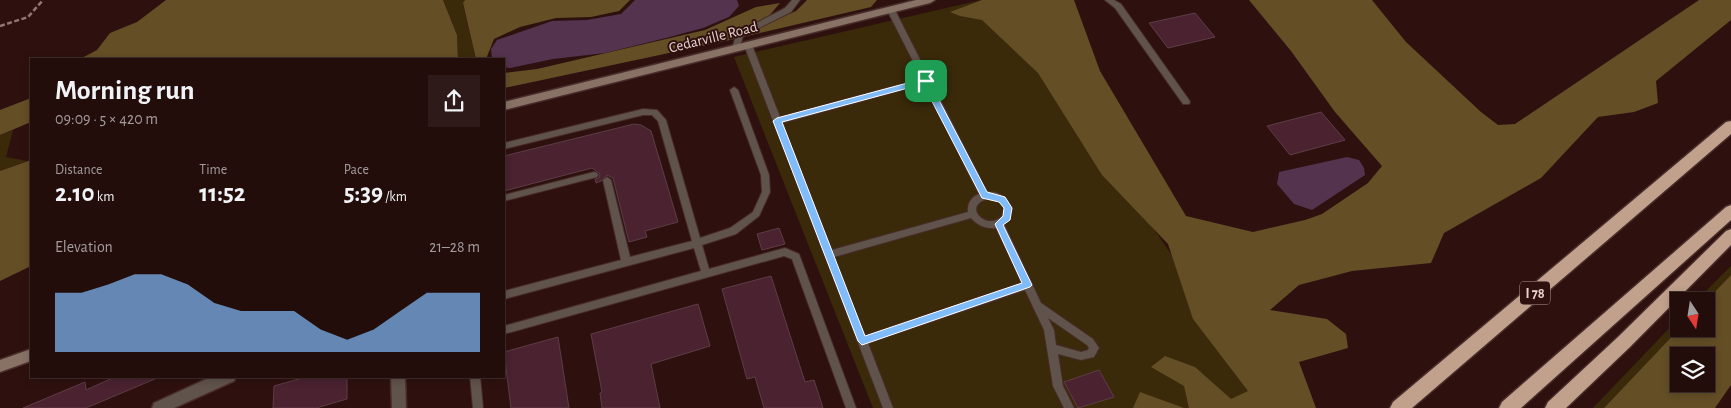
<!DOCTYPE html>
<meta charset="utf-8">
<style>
:root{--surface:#220d0b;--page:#2e1b19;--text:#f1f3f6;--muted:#a29c9d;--line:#3f2d2c;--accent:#81bcfa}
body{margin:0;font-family:"Alegreya Sans",sans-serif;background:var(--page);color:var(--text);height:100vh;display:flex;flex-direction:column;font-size:19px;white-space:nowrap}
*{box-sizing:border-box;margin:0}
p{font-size:16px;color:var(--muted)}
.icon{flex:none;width:28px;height:28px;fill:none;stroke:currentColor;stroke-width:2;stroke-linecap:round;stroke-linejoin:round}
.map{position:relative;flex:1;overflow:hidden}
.sheet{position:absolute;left:30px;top:58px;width:475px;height:320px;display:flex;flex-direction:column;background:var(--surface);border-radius:0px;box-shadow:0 2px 8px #0003,0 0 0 1px var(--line)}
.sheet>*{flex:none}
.needle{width:32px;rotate:168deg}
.buttons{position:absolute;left:1670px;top:292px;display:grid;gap:10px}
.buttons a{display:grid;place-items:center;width:45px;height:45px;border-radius:0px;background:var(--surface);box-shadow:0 2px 8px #0003,0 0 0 1px var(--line);font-size:25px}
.pin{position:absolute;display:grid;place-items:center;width:42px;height:42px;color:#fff;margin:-21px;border-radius:10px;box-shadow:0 2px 8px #0006}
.round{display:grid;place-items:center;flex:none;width:52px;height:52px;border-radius:0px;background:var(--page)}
.head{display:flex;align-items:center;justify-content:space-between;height:85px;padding:0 25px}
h1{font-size:28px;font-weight:700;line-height:38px}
.stats{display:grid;grid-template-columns:repeat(3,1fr);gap:8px;height:85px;padding:5px 25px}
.stats div{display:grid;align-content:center}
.stats b{font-size:25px;font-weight:700}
.stats small{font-size:14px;font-weight:400}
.stats p{font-size:14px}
.chart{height:140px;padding:10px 25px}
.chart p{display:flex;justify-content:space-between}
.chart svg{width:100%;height:90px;margin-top:5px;fill:var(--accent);opacity:.7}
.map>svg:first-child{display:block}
</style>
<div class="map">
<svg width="1731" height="408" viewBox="0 0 1731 408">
<rect width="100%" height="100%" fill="#2e110f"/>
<!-- green -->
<path fill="#3a2a0a" d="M443 0H465L463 4 476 59H458L457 35Z
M981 0H996L1275 405 1269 408H873L734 57Z
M13 130 6 157 27 161 0 171V135Z
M1731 266V275L1706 301H1696Z
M1679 318V329L1604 408H1593Z"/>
<!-- forest -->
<path fill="#634e26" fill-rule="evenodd" d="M166 0H443L457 35 458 59H80L97 50 110 33 137 22Z
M465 0H630L619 11 591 17 556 18 520 27 494 39 486 59H476L463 3Z
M807 0H877L871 7 730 40 504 88V73L537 69 705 30 756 7 780 3 769 16 773 21 796 11Z
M982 0H1074L1100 71 1186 216 1253 232 1305 220 1322 214 1368 183 1382 166 1335 112 1291 51 1249 0H1372L1406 42 1481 112 1498 125 1515 124 1699 0H1731V20L1656 81 1658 103 1634 112 1598 117 1541 178 1444 233 1431 263 1352 271 1299 285 1270 310 1327 319 1346 334 1348 348 1299 362 1316 408H1189L1184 386 1151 367 1165 356 1195 367 1231 399 1248 391 1193 319 1168 244 1102 175 1038 73 982 20 960 16 950 12Z
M31 98V122L0 135V110Z
M31 160V266L0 281V171Z
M1731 275V385L1715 408H1604L1679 329H1706V301ZM1679 356H1706V384H1679Z
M1140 392 1184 408H1133Z"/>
<!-- water -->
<path fill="#53334e" d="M635 0H737L739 6 729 17 703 28 666 38 605 53 553 59 510 68 504 67V59H492L491 49 497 40 552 21 587 20 621 14Z
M1347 157 1359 160 1364 168 1365 175 1312 210 1294 204 1277 184 1279 172Z"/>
<!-- building -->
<path fill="#4a2230" stroke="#5e3d47" d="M1195 13 1215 37 1168 48 1149 23Z
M1321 112 1345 140 1290 155 1267 126Z
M634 124 641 125 651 131 678 222 645 231 647 237 629 242 613 178 607 175 601 181 596 183 595 179 599 178 600 174 592 168 504 191V156Z
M779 228 785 244 762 250 757 234Z
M771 276 805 382 814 380 823 408H764L755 377 747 379 722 289Z
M698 304 710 346 651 364 660 408H602L600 393 602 392 591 334Z
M558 337 569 408H511L504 352Z
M1099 370 1114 397 1078 408 1064 382Z
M117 376H162L86 408H23L85 382 86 390Z
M309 376H347V399L316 408H273L274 386Z"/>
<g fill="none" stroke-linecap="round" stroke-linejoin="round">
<defs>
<path id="lane" d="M792 0H800L791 12 743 36 739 50H733L732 48 737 33 785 8Z
M1105 0H1114L1121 4 1189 100 1190 102 1189 104H1183L1115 8Z
M888 8H894L895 10 987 192C1000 191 1006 197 1012 208L1010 219 1004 224 1041 303 1093 339 1099 348 1094 357 1081 360 1058 354 1063 386 1074 408H1064L1053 386 1044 330 1025 290 868 343 893 408H883L744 45 748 42 752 45 780 117 922 79 887 10ZM924 84 979 194C971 197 967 204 968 212L832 250 782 123ZM990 198 999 201 1004 208 1003 215C1001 217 999 219 996 220 983 226 962 205 990 198ZM971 218C978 226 986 229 996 228L1022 283 865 336 834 257ZM1048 318 1087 345 1089 348 1088 350 1081 352 1056 345 1054 330Z
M734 87 738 90 769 175 770 192 759 216 736 234 702 245 709 269 785 248 799 254 856 408H846L792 259 784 256 504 334V326L701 271 694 248 504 299V291L621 260 603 180 607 177 611 180 630 257 692 241 658 121 652 115H643L504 149V143L643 109 657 110 666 120 700 238 730 228 753 212 762 192 761 175 730 90Z
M594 172 597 173 598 175 597 177 504 201V195Z
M470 376H480L483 408H473Z"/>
<path id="street" d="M213 376H236L234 381 174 408H152L154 403Z
M391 376H405L406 408H392Z"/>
<path id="secondary" d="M916 0H935L930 3 504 110V102Z
M31 349V361L0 372V360Z"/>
<path id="highway" d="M1731 121V134L1412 408H1390L1393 402 1726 122Z
M1731 205V220L1521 408H1499L1502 402 1726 207Z
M1731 229V245L1630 347 1566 408H1545L1548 402 1618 337 1726 231Z"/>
</defs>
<!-- lane casing -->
<use href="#lane" stroke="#482c2a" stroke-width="2"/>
<!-- street casing -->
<use href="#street" stroke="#482c2a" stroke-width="3"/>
<!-- secondary casing -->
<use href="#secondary" stroke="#482c2a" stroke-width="3"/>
<!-- highway casing -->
<use href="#highway" stroke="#482c2a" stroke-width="3"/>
<!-- path -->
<path stroke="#917875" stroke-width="2.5" stroke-dasharray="5 2.5" stroke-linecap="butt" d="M0 26 28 17 43 0"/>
<!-- lane -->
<use href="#lane" fill="#60534b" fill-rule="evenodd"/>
<!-- street -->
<use href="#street" fill="#60534b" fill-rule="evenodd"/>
<!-- secondary -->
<use href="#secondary" fill="#877265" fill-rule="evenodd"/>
<!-- highway -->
<use href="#highway" fill="#c1a18c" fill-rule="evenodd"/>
</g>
<!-- route -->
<path fill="#81bcfa" stroke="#fff" fill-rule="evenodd" d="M926 78 929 81 987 192 1005 197 1012 208 1010 220 1003 225 1032 285 1030 287 862 345 858 341 773 121 777 118ZM923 84 982 198 999 202 1004 208 1003 216 995 224 1022 283 865 336 782 122Z"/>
<g text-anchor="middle" stroke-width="4" stroke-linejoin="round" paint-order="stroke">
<!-- shield labels -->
<rect fill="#2e110f" stroke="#b09996" stroke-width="1" x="1520" y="281.5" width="30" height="23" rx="4"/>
<g font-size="14" font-weight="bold" fill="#e8d3d0">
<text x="1535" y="298">I 78</text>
</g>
<!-- street labels -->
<g font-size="15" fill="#e8d3d0" stroke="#2e110f">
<text transform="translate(713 37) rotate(-14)" y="5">Cedarville Road</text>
</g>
</g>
</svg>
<div class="buttons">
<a><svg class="needle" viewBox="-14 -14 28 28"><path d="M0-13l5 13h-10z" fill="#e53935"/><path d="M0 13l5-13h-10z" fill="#a29c9d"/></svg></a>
<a><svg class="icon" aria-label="layers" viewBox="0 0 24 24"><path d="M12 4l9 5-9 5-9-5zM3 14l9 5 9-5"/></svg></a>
</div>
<div class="pin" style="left:926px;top:81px;background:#1e9e55"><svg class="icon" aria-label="arrive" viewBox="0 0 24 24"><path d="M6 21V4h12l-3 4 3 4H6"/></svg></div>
<section class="sheet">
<div class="head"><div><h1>Morning run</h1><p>09:09 · 5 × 420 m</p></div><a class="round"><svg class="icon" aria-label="share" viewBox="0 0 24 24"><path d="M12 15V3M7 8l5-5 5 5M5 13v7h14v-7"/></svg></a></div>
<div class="stats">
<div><p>Distance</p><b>2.10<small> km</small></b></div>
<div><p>Time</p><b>11:52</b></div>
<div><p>Pace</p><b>5:39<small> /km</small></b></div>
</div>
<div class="chart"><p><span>Elevation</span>21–28 m</p>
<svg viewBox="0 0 160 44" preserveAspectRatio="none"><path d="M0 44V15L10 15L20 11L30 6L40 6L50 11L60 20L70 24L80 24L90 24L100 33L110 38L120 33L130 24L140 15L150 15L160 15V44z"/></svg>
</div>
</section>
</div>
